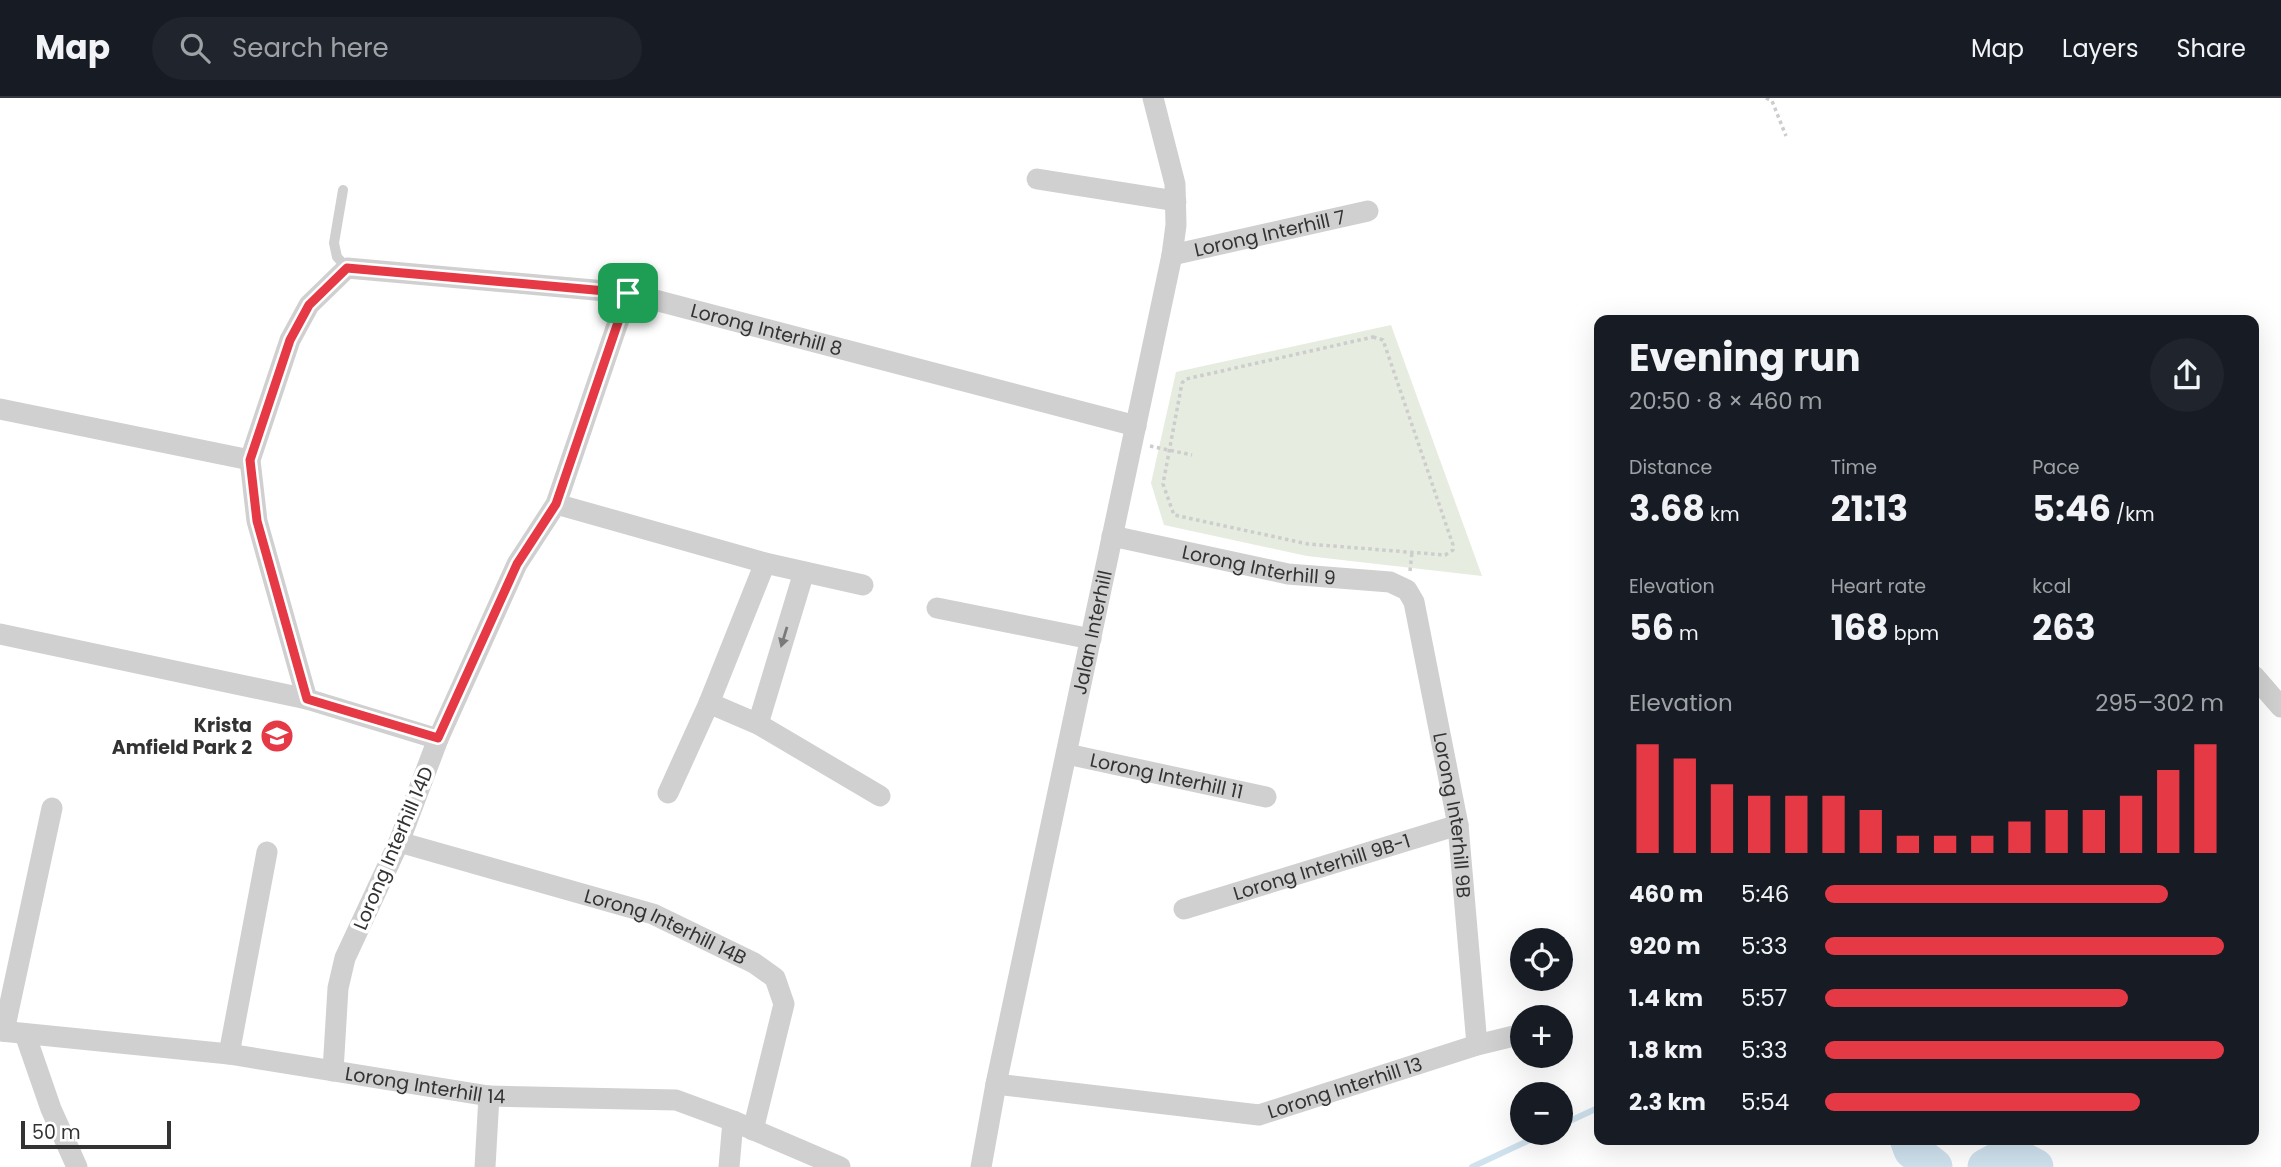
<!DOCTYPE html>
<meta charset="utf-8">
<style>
:root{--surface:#171b24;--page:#20242c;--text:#f1f3f6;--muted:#9ea1a6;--line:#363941;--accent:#e63946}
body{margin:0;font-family:Poppins,sans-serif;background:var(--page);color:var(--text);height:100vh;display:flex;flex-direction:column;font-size:26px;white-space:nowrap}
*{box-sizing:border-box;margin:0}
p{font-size:23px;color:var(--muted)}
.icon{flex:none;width:38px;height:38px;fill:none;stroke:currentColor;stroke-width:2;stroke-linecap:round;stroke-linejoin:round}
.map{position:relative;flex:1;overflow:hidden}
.drawer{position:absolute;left:1594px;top:217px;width:665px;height:830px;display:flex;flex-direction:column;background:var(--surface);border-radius:14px;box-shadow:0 7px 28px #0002}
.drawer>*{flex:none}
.controls{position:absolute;left:1510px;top:830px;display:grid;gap:14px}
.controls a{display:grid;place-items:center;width:63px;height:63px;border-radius:50%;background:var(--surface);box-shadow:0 7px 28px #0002;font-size:35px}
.scale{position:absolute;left:21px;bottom:18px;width:150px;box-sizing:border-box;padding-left:7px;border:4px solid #333;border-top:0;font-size:19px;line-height:24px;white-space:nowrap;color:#333;-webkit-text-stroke:5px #fff;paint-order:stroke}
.pin{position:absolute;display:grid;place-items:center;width:60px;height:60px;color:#fff;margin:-30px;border-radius:14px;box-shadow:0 4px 10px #0006}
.round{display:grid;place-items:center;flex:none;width:74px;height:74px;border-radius:37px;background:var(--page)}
.summary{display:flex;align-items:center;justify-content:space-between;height:119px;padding:0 35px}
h1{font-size:38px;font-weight:700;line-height:52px}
.figures{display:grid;grid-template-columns:repeat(3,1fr);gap:10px;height:119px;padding:7px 35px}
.figures div{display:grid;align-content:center}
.figures b{font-size:35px;font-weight:700}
.figures small{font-size:19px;font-weight:400}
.figures p{font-size:19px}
.chart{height:196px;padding:14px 35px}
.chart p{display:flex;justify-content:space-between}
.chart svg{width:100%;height:126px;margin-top:7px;stroke:var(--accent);stroke-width:6}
ul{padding:0 35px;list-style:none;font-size:23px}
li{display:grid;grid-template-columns:112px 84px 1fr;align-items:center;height:52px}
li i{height:18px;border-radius:9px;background:var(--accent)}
header{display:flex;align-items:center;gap:42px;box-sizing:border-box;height:98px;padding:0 35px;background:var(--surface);border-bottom:2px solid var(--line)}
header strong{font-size:33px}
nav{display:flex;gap:38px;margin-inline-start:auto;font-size:24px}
.search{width:490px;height:63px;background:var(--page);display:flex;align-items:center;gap:18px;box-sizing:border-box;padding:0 24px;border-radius:38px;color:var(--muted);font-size:26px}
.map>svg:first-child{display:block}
</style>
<header>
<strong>Map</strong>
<div class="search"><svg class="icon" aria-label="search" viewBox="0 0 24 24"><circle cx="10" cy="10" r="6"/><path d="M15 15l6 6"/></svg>Search here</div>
<nav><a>Map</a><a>Layers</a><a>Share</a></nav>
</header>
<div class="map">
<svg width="2281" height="1069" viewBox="0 0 2281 1069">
<rect width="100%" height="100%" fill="#fff"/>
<!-- green -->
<path fill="#e6ecdf" d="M1391 227 1482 478 1307 458 1164 427 1151 385 1176 274Z"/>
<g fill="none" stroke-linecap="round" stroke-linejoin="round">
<!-- stream -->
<path stroke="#cfe2ee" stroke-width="6" d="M1561 1027 1600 1009
M1472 1069 1547 1034"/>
<!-- river -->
<path stroke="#cfe2ee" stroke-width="37" d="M1908 1041 1912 1052 1934 1069
M1986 1069 2010 1056 2035 1069"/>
<!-- path -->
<path stroke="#cdcdcd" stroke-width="3.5" stroke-dasharray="3.5 3.5" stroke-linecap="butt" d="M1766 0 1772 3 1786 38
M1373 239 1383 242 1453 447V452L1445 457 1308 446 1174 417 1163 386 1182 285 1186 281Z
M1150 348 1192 357
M1410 473 1412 454"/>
<!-- service -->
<path stroke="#d0d0d0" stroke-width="10" d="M343 92 334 145 337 159 347 170"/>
<!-- minor -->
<g stroke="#d0d0d0" stroke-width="21">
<path d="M1037 81 1176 103"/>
<path id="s1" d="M1172 157 1368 113"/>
<path d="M0 311 250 362"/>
<path d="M556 406 765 465 863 487"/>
<path id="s2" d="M1112 438 1288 476 1390 484 1407 492 1414 504 1458 727 1477 947"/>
<path d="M937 510 1091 541"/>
<path d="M0 536 307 601 438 641 399 744 345 860 338 890 333 973"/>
<path d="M2254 578 2281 609"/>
<path id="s3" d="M307 601 257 423 250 362 290 242 309 207 347 170 628 195 1136 328"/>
<path d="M709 605 758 626 880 698"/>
<path d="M758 626 804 474"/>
<path d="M438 641 517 466 556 406 628 195"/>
<path id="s4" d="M1067 656 1266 699"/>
<path d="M668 695 709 605 765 465"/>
<path id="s5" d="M399 744 653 816 754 865 775 880 784 906 753 1032"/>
<path id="s6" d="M1184 811 1458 727"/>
<path id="s7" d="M0 933 229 956 489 998 676 1002 733 1023 840 1069"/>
<path d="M4 933 52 710"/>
<path d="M25 936 51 1011 77 1069"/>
<path d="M229 956 267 754"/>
<path id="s8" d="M996 986 1259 1017 1477 947 1522 936"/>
<path d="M485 1069 489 998"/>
<path d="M729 1069 733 1023"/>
<path id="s9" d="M981 1069 996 986 1172 157 1176 127 1175 86 1153 0"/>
</g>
</g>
<!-- one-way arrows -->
<defs><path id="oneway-solid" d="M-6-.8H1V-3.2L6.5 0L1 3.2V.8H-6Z" transform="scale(1.75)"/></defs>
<use fill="#7a7a7a" href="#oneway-solid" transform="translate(784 539) rotate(107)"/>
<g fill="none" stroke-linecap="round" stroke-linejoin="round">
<defs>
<path id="route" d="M347 170 628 195 556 406 517 466 438 640 307 601 257 423 250 362 290 242 309 207Z"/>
</defs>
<!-- route casing -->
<use href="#route" stroke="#fff" stroke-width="14"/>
<!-- route -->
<use href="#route" stroke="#e63946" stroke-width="9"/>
</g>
<!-- icons -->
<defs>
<symbol id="school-disc" viewBox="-11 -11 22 22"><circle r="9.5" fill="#e63946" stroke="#fff"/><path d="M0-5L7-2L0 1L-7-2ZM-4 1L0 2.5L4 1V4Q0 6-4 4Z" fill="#fff"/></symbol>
</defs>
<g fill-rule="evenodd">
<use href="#school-disc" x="258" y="619" width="38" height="38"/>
</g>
<g text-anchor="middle" stroke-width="7" stroke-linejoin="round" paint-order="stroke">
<!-- street labels -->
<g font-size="19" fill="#333" stroke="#fff">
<text dy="7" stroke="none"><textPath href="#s1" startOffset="100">Lorong Interhill 7</textPath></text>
<text dy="7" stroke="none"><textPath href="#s3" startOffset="891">Lorong Interhill 8</textPath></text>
<text dy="7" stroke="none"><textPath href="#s2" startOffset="150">Lorong Interhill 9</textPath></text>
<text dy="7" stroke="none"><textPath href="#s9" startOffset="546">Jalan Interhill</textPath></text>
<text dy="7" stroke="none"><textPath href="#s4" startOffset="102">Lorong Interhill 11</textPath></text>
<text dy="7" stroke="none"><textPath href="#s2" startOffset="532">Lorong Interhill 9B</textPath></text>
<text transform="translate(393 750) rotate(-67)" y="7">Lorong Interhill 14D</text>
<text dy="7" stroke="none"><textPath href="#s6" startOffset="144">Lorong Interhill 9B-1</textPath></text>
<text dy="7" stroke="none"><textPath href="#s5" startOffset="280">Lorong Interhill 14B</textPath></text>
<text dy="7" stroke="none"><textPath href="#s7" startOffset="429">Lorong Interhill 14</textPath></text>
<text dy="7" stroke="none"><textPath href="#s8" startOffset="355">Lorong Interhill 13</textPath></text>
</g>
<!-- poi labels -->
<g font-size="19" font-weight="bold" fill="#333" stroke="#fff" text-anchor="end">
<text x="252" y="634">Krista<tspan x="252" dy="22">Amfield Park 2</tspan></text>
</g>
</g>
</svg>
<div class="controls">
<a><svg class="icon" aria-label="locate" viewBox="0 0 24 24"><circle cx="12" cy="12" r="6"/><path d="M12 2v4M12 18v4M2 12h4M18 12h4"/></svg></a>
<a>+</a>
<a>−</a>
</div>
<div class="scale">50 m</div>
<div class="pin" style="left:628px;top:195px;background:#1e9e55"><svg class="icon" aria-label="arrive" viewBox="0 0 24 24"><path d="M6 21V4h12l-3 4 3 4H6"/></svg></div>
<section class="drawer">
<div class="summary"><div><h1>Evening run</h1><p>20:50 · 8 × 460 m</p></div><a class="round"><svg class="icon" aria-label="share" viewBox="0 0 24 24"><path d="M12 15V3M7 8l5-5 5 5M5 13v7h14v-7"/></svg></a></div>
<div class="figures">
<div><p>Distance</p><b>3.68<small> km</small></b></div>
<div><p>Time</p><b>21:13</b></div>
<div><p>Pace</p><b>5:46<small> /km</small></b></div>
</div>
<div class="figures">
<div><p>Elevation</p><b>56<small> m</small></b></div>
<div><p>Heart rate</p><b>168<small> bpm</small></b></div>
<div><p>kcal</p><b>263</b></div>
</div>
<div class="chart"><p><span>Elevation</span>295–302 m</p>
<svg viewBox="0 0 160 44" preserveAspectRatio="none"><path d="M5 44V6M15 44V11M25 44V20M35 44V24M45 44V24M55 44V24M65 44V29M75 44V38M85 44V38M95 44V38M105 44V33M115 44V29M125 44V29M135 44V24M145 44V15M155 44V6"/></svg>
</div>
<ul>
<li><b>460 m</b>5:46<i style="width:86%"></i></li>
<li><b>920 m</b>5:33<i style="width:100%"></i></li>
<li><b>1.4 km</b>5:57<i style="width:76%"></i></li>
<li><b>1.8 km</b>5:33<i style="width:100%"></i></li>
<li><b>2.3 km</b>5:54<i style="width:79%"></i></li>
</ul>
</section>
</div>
